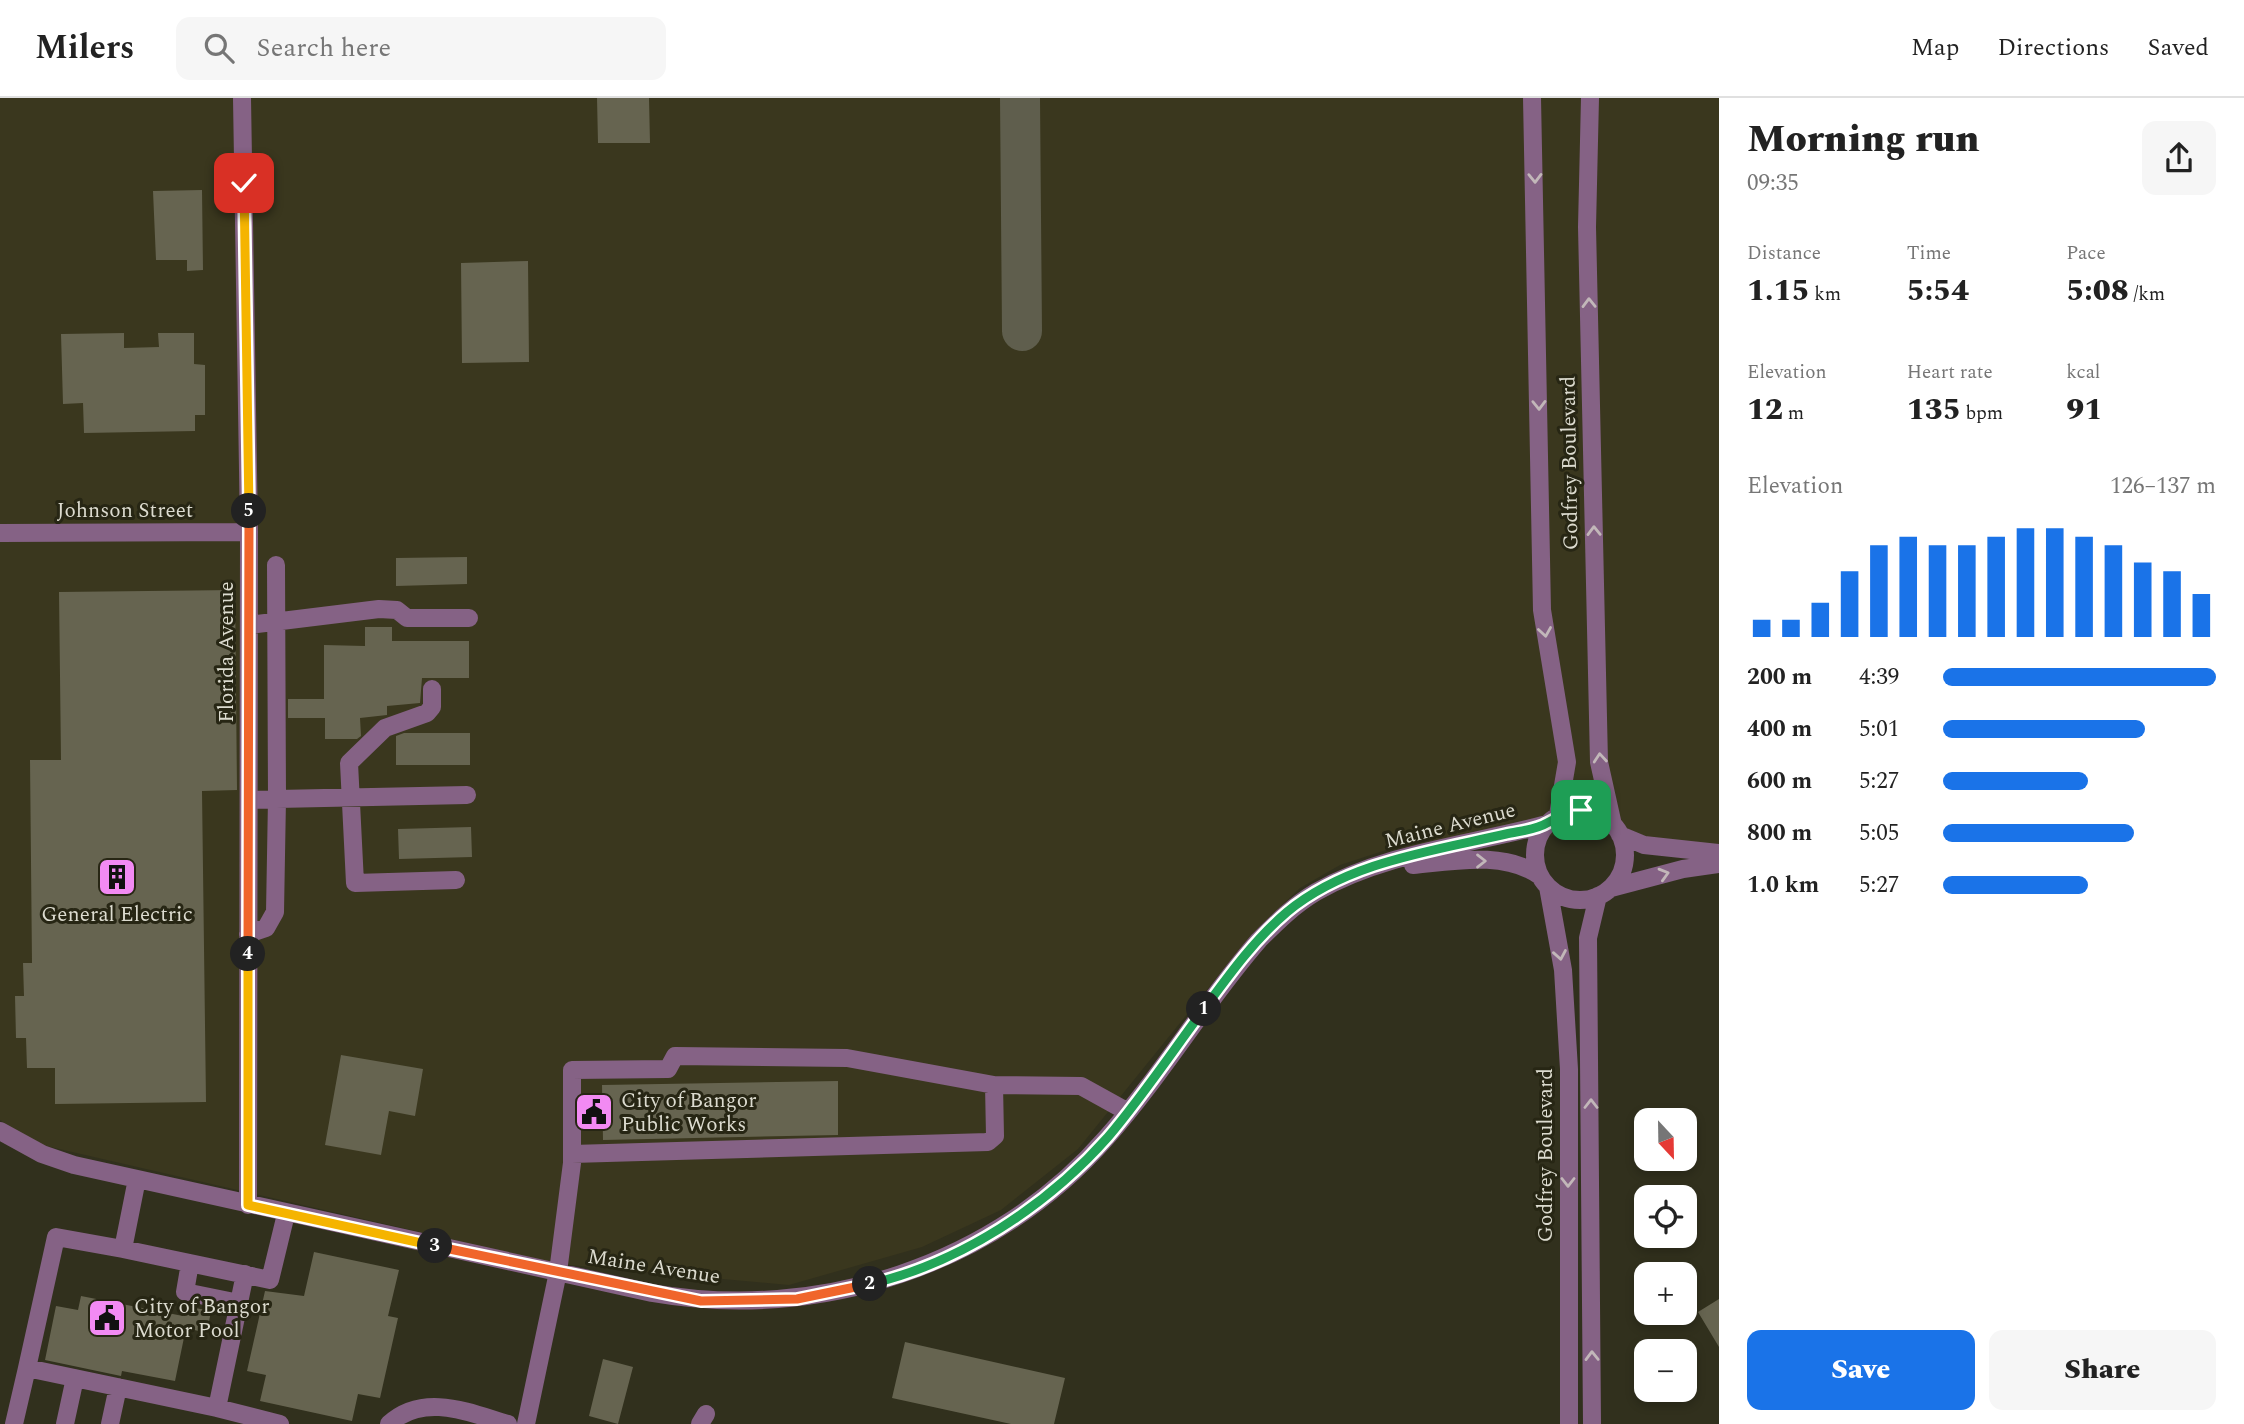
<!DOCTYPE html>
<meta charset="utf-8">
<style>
:root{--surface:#fff;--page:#f6f6f6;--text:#222;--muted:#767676;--line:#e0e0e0;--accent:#1a73e8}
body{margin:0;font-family:Spectral,serif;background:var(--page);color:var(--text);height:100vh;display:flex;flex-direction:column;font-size:26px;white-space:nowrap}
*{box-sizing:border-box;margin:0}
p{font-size:23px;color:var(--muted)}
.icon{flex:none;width:38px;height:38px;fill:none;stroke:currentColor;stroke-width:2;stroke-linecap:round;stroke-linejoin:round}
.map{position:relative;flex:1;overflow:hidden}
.sheet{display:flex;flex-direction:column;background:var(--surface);width:525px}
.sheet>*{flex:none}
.needle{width:46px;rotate:158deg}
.tools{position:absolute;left:1634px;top:1010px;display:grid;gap:14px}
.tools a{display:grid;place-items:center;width:63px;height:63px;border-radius:14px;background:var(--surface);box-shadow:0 4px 10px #0003;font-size:35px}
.pin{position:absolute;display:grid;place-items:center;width:60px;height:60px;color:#fff;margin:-30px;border-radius:14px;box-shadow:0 4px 10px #0006}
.km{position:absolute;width:35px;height:35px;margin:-18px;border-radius:50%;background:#222;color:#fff;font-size:19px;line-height:35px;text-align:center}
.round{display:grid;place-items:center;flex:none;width:74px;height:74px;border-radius:14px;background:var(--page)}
.headline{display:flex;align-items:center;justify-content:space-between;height:119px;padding:0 28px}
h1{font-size:38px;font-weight:800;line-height:52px}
.figures{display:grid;grid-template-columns:repeat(3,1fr);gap:10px;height:119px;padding:7px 28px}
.figures div{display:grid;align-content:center}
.figures b{font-size:30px;font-weight:800}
.figures small{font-size:19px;font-weight:400}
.figures p{font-size:19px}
.chart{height:196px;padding:14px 28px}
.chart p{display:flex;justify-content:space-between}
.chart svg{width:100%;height:126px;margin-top:7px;stroke:var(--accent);stroke-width:6}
.button{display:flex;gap:14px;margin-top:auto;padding:14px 28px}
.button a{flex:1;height:80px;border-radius:14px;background:var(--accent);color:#fff;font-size:28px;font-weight:800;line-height:80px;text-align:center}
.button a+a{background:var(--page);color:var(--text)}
ul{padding:0 28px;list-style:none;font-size:23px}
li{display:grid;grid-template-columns:112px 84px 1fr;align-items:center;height:52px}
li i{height:18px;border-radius:9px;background:var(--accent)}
header{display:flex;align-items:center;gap:42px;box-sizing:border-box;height:98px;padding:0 35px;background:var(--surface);border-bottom:2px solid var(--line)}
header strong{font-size:33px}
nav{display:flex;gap:38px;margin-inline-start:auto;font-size:24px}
.search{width:490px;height:63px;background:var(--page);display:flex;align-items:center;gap:18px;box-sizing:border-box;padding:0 24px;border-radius:14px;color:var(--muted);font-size:26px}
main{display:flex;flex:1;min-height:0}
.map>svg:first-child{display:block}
</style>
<header>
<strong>Milers</strong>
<div class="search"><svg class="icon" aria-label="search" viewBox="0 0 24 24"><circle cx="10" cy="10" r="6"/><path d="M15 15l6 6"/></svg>Search here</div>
<nav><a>Map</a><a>Directions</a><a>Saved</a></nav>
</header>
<main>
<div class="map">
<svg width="1719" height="1326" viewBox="0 0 1719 1326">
<rect width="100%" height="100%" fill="#31301d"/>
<!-- built -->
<path fill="#3a371e" d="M0 0H1719V755L1626 736 1483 739 1386 752 1340 767 1300 790 1252 836 1078 1051 1001 1112 922 1149 789 1187 559 1166 33 1045 0 1022Z"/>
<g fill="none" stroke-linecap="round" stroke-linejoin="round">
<!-- taxiway -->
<path stroke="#5f5e4d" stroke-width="40" d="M1020 0 1022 233"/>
</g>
<!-- building -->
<path fill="#666450" d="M597 0H649L650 45H598Z
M202 92 203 172 187 173V162H156L153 93Z
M528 163 529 264 462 265 461 165Z
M124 235V250L159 249 158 235H194V266L205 267V317H195V333L84 335 83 305 63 306 61 236Z
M467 459V486L396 488V460Z
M235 492 237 692 202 693 206 1004 55 1006V970H27L26 940H16L15 898H24L23 865H32L30 662H61L59 494Z
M365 529H392V543H469V580H422L420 605 387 608V617L360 620 361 638 357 641H325V620H288V601H324V547L365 548Z
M404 635H470V667H396V638Z
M471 729 472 759 399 761 398 731Z
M341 957 423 971 415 1018 389 1013 381 1057 325 1047Z
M838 983V1037L603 1042 602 987Z
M314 1154 399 1172 388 1218 398 1220 380 1300 358 1296 352 1323 260 1303 266 1277 247 1273 265 1193 304 1198Z
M81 1198 183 1218 185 1208 211 1213 207 1235 186 1230 175 1283 122 1273 121 1278 45 1262 56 1208 78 1212Z
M1719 1201V1249L1698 1214Z
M905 1244 1065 1280 1054 1326H1011L892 1300Z
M603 1261 633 1269 618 1326 589 1318Z"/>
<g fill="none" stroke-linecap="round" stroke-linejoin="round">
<!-- minor -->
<path stroke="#856285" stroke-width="18" d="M242 0 249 434 248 1107
M1532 0 1542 512 1567 664 1558 717
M1590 0 1587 129 1599 664 1613 727
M0 435 249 434
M249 527 379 511 397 512 407 520H469
M432 591V609L427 615 385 630 349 665 355 785 456 782
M249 702 277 701 276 467
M1535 757a45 45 0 1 1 90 0a45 45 0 1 1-90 0Z
M1620 737 1644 747 1719 755
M1413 767C1454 763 1505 753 1540 778
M1548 789 1563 872 1569 971V1326
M1611 790 1683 771 1719 766
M248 836 266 830 275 814 277 701 467 697
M0 1033 42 1056 74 1067 652 1195C819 1224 995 1168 1107 1039 1162 977 1205 904 1259 842 1277 824 1294 807 1316 794 1386 754 1470 747 1547 726
M572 1056 988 1044 995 1038 994 987
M123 1151 270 1182 286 1116
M190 1165 185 1194 239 1205
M27 1270 56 1139 123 1151 137 1081
M217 1310 280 1326
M14 1326 27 1270 217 1310 245 1176
M65 1326 75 1280
M110 1326 118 1289
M389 1326C424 1294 470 1315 508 1326
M526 1326 558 1174 572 1065V972L668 971 675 958 847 960 994 987 1081 988 1128 1014
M700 1326 706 1316
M1592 1326 1588 840 1598 798"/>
</g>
<!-- one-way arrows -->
<defs><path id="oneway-chevron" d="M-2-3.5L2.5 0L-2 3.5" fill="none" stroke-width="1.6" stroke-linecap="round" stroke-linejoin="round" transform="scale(1.75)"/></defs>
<g stroke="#c2b7b9">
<use href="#oneway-chevron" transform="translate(1535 80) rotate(89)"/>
<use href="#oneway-chevron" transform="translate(1589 205) rotate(-91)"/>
<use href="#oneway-chevron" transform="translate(1539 307) rotate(89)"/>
<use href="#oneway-chevron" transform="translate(1594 433) rotate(-91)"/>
<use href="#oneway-chevron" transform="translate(1545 534) rotate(81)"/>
<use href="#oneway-chevron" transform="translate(1600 660) rotate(-95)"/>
<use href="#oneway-chevron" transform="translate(1481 763)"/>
<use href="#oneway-chevron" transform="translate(1664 776) rotate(-16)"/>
<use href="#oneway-chevron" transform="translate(1560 857) rotate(80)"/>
<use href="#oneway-chevron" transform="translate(1591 1006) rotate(-90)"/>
<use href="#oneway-chevron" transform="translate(1568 1084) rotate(90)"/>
<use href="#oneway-chevron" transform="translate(1592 1258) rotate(-91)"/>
</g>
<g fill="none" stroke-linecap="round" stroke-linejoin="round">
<defs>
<path id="split-1" d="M1204 911C1229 877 1254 842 1287 814 1347 764 1432 753 1506 736 1519 733 1536 732 1547 725 1560 719 1567 713 1581 712"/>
<path id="split-2" d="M870 1186C960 1165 1047 1108 1108 1039 1142 999 1172 954 1204 911"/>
<path id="split-3" d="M435 1148 701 1203 797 1201 870 1186"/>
<path id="split-4" d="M248 856V1107L435 1148"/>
<path id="split-5" d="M248 856 249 413"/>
<path id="split-6" d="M244 85 249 413"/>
</defs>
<!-- split-1 casing -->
<use href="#split-1" stroke="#fff" stroke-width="14"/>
<!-- split-2 casing -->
<use href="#split-2" stroke="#fff" stroke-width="14"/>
<!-- split-3 casing -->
<use href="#split-3" stroke="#fff" stroke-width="14"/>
<!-- split-4 casing -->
<use href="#split-4" stroke="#fff" stroke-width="14"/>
<!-- split-5 casing -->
<use href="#split-5" stroke="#fff" stroke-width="14"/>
<!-- split-6 casing -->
<use href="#split-6" stroke="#fff" stroke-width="14"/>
<!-- split-1 -->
<use href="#split-1" stroke="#22a559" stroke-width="9"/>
<!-- split-2 -->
<use href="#split-2" stroke="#22a559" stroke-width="9"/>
<!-- split-3 -->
<use href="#split-3" stroke="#f0652b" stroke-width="9"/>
<!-- split-4 -->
<use href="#split-4" stroke="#f5b400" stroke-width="9"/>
<!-- split-5 -->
<use href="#split-5" stroke="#f0652b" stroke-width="9"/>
<!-- split-6 -->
<use href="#split-6" stroke="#f5b400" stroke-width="9"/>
</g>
<!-- icons -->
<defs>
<symbol id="building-square" viewBox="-11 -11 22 22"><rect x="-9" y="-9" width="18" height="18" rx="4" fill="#f28af3" stroke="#272614"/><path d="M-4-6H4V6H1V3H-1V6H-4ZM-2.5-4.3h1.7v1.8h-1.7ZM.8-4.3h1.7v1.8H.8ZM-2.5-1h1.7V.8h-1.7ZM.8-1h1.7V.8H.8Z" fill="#111"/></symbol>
<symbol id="civic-square" viewBox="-11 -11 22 22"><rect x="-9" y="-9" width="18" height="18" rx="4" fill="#f28af3" stroke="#272614"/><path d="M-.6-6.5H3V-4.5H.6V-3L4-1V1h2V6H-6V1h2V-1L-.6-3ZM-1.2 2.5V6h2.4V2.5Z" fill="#111"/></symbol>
</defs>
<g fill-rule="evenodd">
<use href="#building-square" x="95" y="757" width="44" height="44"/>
<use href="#civic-square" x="572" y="992" width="44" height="44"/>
<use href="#civic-square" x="85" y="1198" width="44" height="44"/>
</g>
<g text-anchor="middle" stroke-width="6" stroke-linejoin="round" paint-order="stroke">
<!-- street labels -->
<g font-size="21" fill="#dcdbcf" stroke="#272614">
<text transform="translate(1569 365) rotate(-91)" y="7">Godfrey Boulevard</text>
<text x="125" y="419">Johnson Street</text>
<text transform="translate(226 554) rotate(-90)" y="7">Florida Avenue</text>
<text transform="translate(1450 727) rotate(-14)" y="7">Maine Avenue</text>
<text transform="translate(1545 1057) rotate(-90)" y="7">Godfrey Boulevard</text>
<text transform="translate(654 1168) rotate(9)" y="7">Maine Avenue</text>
</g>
<!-- poi labels -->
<g font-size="21" fill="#dcdbcf" stroke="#272614" text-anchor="start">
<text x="117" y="823" text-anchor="middle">General Electric</text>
<text x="621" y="1009">City of Bangor<tspan x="621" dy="24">Public Works</tspan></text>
<text x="134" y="1215">City of Bangor<tspan x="134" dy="24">Motor Pool</tspan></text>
</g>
</g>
</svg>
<div class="tools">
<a><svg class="needle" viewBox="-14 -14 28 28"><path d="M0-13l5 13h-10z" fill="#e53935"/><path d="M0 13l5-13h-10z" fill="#767676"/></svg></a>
<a><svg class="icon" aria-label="locate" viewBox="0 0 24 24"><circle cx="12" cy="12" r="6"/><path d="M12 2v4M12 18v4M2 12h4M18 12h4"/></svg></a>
<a>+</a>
<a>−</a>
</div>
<div class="pin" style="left:1581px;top:712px;background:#1e9e55"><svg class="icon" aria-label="arrive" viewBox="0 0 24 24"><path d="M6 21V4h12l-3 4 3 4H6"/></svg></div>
<div class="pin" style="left:244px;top:85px;background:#d93025"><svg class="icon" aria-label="check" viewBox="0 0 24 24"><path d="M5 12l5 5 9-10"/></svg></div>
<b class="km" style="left:1204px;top:911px">1</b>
<b class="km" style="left:870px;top:1186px">2</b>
<b class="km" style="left:435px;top:1148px">3</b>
<b class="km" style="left:248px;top:856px">4</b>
<b class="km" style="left:249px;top:413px">5</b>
</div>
<section class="sheet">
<div class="headline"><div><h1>Morning run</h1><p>09:35</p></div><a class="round"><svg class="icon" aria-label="share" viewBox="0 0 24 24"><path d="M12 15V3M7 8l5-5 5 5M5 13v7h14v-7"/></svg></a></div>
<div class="figures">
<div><p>Distance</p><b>1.15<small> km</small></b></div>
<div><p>Time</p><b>5:54</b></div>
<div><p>Pace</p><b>5:08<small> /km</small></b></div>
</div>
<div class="figures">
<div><p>Elevation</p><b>12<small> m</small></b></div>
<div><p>Heart rate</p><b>135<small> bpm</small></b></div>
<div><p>kcal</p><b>91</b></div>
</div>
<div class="chart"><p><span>Elevation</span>126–137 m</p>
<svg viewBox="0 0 160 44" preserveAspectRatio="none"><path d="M5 44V38M15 44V38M25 44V32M35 44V21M45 44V12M55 44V9M65 44V12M75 44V12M85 44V9M95 44V6M105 44V6M115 44V9M125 44V12M135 44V18M145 44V21M155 44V29"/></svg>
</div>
<ul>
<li><b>200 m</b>4:39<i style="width:100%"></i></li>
<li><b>400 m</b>5:01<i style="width:74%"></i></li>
<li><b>600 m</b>5:27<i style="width:53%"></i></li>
<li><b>800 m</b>5:05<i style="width:70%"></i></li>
<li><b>1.0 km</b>5:27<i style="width:53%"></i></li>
</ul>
<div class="button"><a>Save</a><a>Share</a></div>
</section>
</main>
